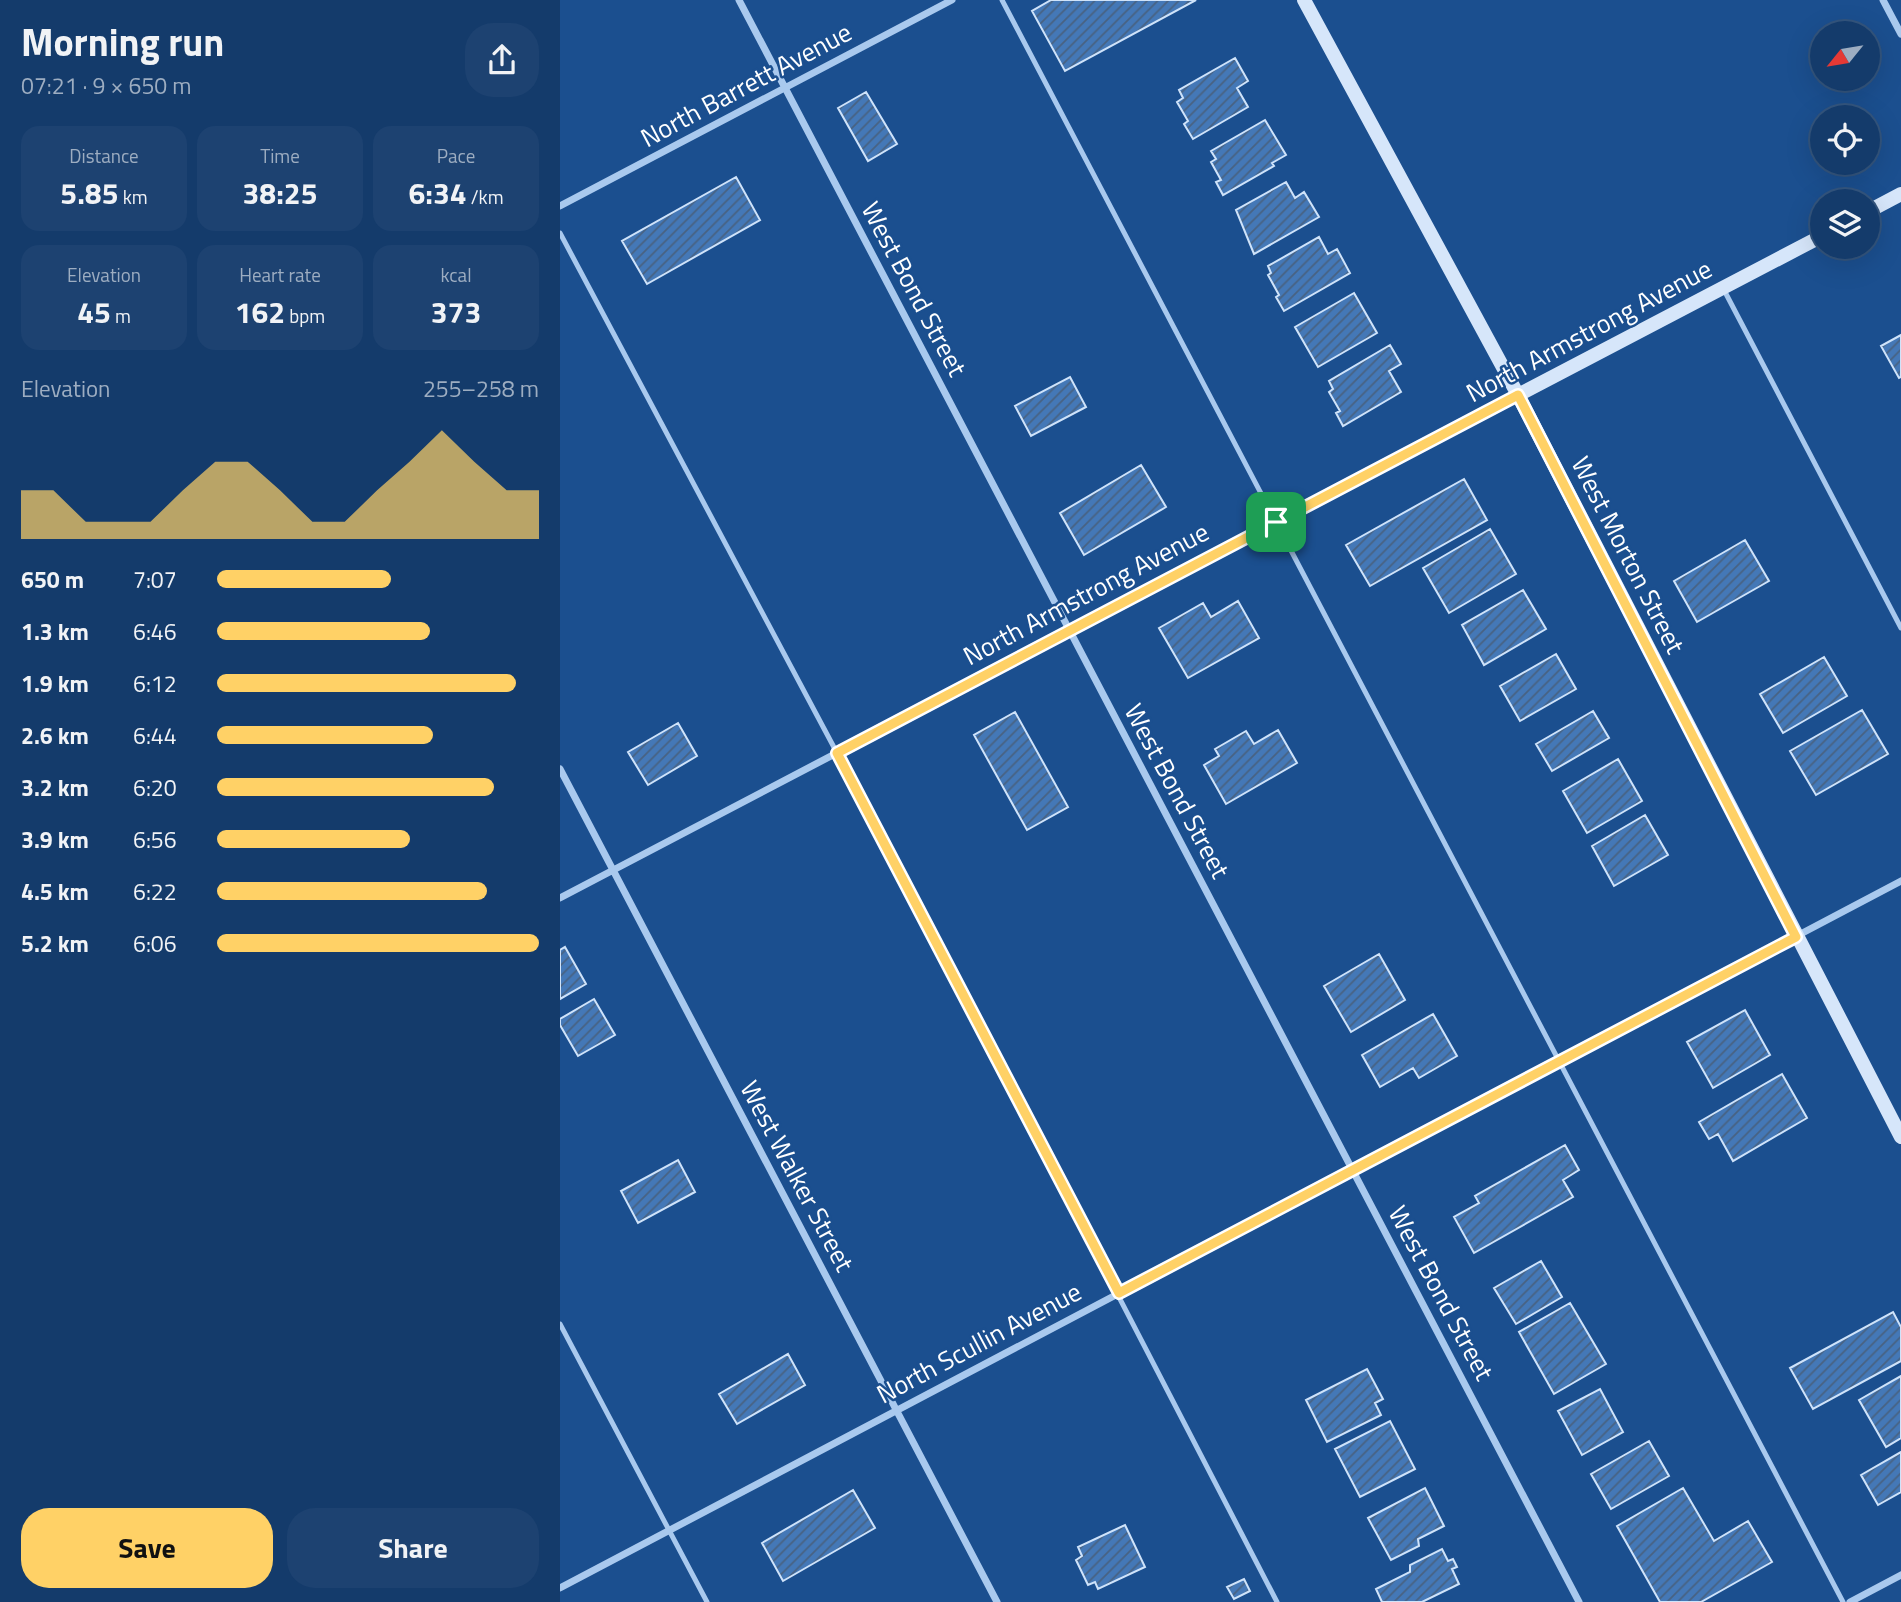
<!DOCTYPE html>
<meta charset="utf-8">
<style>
:root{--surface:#143b6b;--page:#1d4271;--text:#f1f3f6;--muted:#9dadc1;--line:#33557e;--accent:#ffd166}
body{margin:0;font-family:"Titillium Web",sans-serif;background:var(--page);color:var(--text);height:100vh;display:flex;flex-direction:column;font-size:26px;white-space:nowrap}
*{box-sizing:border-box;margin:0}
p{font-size:23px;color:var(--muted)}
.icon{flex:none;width:38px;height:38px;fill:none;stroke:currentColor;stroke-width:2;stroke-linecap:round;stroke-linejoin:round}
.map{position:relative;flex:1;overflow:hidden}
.sheet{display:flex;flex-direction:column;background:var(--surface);width:560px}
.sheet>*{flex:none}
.needle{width:46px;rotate:240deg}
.fabs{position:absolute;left:1250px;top:21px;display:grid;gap:14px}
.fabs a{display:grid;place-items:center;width:70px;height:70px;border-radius:50%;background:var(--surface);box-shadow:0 7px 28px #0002,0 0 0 2px var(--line);font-size:35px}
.pin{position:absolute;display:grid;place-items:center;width:60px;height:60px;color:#fff;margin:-30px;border-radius:14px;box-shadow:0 4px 10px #0006}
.round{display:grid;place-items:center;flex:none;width:74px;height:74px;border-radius:28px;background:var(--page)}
.summary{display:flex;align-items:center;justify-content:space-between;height:119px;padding:0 21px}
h1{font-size:38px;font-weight:700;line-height:52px}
.figures{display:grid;grid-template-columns:repeat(3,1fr);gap:10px;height:119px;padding:7px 21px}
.figures div{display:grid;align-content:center;border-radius:18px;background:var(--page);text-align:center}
.figures b{font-size:30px;font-weight:700}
.figures small{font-size:19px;font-weight:400}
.figures p{font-size:19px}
.chart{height:196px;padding:14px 21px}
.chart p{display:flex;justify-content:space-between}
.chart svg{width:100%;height:126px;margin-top:7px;fill:var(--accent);opacity:.7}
.button{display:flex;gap:14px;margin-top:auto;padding:14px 21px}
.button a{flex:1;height:80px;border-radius:28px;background:var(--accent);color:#111;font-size:28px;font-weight:700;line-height:80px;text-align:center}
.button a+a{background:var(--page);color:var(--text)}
ul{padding:0 21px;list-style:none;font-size:23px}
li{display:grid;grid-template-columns:112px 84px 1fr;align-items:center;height:52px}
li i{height:18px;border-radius:9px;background:var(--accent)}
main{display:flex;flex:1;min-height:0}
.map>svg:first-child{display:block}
</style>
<main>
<section class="sheet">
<div class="summary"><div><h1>Morning run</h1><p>07:21 · 9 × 650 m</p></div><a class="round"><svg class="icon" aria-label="share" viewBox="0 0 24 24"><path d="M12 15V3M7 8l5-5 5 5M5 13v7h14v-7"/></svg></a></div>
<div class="figures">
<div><p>Distance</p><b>5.85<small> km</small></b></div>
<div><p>Time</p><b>38:25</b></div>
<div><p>Pace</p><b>6:34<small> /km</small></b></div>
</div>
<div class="figures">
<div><p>Elevation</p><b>45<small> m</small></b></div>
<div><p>Heart rate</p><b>162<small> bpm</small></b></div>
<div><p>kcal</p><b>373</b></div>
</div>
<div class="chart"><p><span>Elevation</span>255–258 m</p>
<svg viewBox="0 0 160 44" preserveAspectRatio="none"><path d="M0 44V27L10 27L20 38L30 38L40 38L50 27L60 17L70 17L80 27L90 38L100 38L110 27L120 17L130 6L140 17L150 27L160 27V44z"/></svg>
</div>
<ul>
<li><b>650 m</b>7:07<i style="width:54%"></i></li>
<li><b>1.3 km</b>6:46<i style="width:66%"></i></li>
<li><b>1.9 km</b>6:12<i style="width:93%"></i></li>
<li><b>2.6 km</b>6:44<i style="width:67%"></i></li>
<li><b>3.2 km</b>6:20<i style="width:86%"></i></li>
<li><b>3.9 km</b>6:56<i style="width:60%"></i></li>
<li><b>4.5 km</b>6:22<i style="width:84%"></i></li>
<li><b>5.2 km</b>6:06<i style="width:100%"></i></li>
</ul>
<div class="button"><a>Save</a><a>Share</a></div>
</section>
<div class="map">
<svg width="1341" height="1602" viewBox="0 0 1341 1602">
<defs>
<pattern id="building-hatch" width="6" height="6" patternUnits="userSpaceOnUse" patternTransform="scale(1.75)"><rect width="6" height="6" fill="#4478b7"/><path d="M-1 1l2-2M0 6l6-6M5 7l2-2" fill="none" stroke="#486282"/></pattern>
</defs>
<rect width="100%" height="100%" fill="#1b4f8f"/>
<!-- building -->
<path fill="url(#building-hatch)" stroke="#cfe3fa" stroke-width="2" d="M491 0H636L505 71 472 11Z
M675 58 688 81 677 88 688 107 633 139 624 124 628 121 617 102 623 98 619 90Z
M306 92 337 144 308 161 278 108Z
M705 120 726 155 712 163 714 166 663 195 656 182 661 180 651 162 656 159 651 151Z
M176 177 200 220 87 284 62 241Z
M726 182 735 198 744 192 759 217 694 254 676 210Z
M759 237 768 254 777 249 790 273 724 311 716 297 719 295 708 275 711 273 708 266Z
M794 293 817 333 758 367 735 327Z
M1341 335V377L1339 378 1321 346Z
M830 345 841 364 829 371 841 392 783 426 776 413 780 411 769 392 773 389 769 381Z
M510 377 526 407 471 436 455 406Z
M581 465 606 507 524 555 500 513Z
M904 479 927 520 810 586 786 545Z
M930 529 956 574 889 613 863 568Z
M1185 540 1209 581 1137 622 1114 581Z
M963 590 986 629 924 665 902 625Z
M678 601 699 638 628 678 599 628 643 603 651 617Z
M996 654 1016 689 960 721 940 686Z
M1264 657 1287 696 1223 733 1200 694Z
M1302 710 1328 754 1256 795 1230 751Z
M1033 711 1049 738 992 771 976 744Z
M455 712 508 807 467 830 414 735Z
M118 723 137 756 88 785 68 752Z
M718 730 737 763 666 804 644 765 659 756 655 749 686 731 694 744Z
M1058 759 1082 801 1027 833 1003 791Z
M1085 815 1108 855 1054 886 1032 846Z
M5 947 26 984 0 999V950Z
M819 954 845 1000 791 1032 764 986Z
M34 999 55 1035 18 1056 0 1025V1019Z
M1185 1010 1210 1055 1153 1088 1127 1042Z
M873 1014 897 1056 859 1078 853 1068 820 1087 802 1055Z
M1222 1074 1247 1118 1173 1161 1158 1134 1149 1139 1139 1122Z
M1005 1145 1019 1170 1003 1180 1013 1197 914 1253 894 1217 919 1203 915 1196Z
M118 1160 135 1192 78 1223 61 1191Z
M981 1261 1002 1297 956 1324 934 1288Z
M1010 1303 1046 1364 994 1394 959 1332Z
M1333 1312 1341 1327V1361L1253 1409 1230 1368Z
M228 1354 245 1385 177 1424 159 1394Z
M807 1369 823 1399 815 1403 821 1415 767 1442 746 1400Z
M1341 1376V1438L1326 1447 1299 1400Z
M1040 1389 1063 1432 1022 1455 998 1411Z
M830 1421 855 1469 800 1497 775 1449Z
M1089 1441 1109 1476 1051 1509 1031 1474Z
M1341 1452V1492L1318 1505 1301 1475Z
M865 1488 884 1526 858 1539 859 1546 831 1560 808 1518Z
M1123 1488 1154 1541 1188 1521 1212 1562 1141 1602H1100L1057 1526Z
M293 1490 315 1528 223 1581 202 1543Z
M565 1525 585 1567 538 1589 535 1582 528 1585 516 1560 522 1556 518 1547Z
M882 1549 888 1561 893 1559 897 1567 892 1569 899 1584 862 1602H822L816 1589 850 1572V1565Z
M684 1579 690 1591 674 1599 667 1587Z"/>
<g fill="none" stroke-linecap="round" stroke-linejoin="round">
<!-- lane -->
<path stroke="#a9c9ee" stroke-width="5" d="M442 0 1283 1602
M0 233 277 753 717 1602
M1164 290 1341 628
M0 1324 147 1602"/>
<!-- street -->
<path stroke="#a9c9ee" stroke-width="7" d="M179 0 1019 1602
M1323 0 1341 34
M0 206 392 0
M0 769 437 1602
M0 898 958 396
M0 1588 1341 881
M1290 1602 1341 1575"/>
<!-- secondary -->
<path stroke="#d6e6fa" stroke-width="14" d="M744 0 958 395 1341 1137
M1307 212 1341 194
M958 395 1262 236"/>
</g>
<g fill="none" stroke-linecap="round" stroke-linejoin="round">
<defs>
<path id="route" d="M958 395 1236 937 559 1293 277 753Z"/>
</defs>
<!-- route casing -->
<use href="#route" stroke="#fff" stroke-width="14"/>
<!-- route -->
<use href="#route" stroke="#ffd166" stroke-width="9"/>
</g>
<g text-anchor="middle" stroke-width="5" stroke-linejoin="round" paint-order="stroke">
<!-- street labels -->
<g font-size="26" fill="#fff" stroke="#1b4f8f">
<text transform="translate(186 85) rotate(-28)" y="9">North Barrett Avenue</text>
<text transform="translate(354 289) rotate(62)" y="9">West Bond Street</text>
<text transform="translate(1029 331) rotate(-28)" y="9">North Armstrong Avenue</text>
<text transform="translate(1068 555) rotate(63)" y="9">West Morton Street</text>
<text transform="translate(526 594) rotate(-28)" y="9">North Armstrong Avenue</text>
<text transform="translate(617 791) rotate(62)" y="9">West Bond Street</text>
<text transform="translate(237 1176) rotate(62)" y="9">West Walker Street</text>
<text transform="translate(881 1293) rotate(62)" y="9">West Bond Street</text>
<text transform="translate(419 1343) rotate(-28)" y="9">North Scullin Avenue</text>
</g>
</g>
</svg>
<div class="fabs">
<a><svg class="needle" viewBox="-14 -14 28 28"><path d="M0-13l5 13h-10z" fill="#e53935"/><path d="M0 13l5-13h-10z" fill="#9dadc1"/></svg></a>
<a><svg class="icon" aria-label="locate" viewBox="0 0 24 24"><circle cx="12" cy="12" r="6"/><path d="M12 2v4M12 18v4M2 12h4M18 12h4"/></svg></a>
<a><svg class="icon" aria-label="layers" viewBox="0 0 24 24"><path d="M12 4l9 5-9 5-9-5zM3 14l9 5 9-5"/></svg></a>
</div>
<div class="pin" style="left:716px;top:522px;background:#1e9e55"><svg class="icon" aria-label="arrive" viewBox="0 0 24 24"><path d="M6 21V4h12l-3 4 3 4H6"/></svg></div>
</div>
</main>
